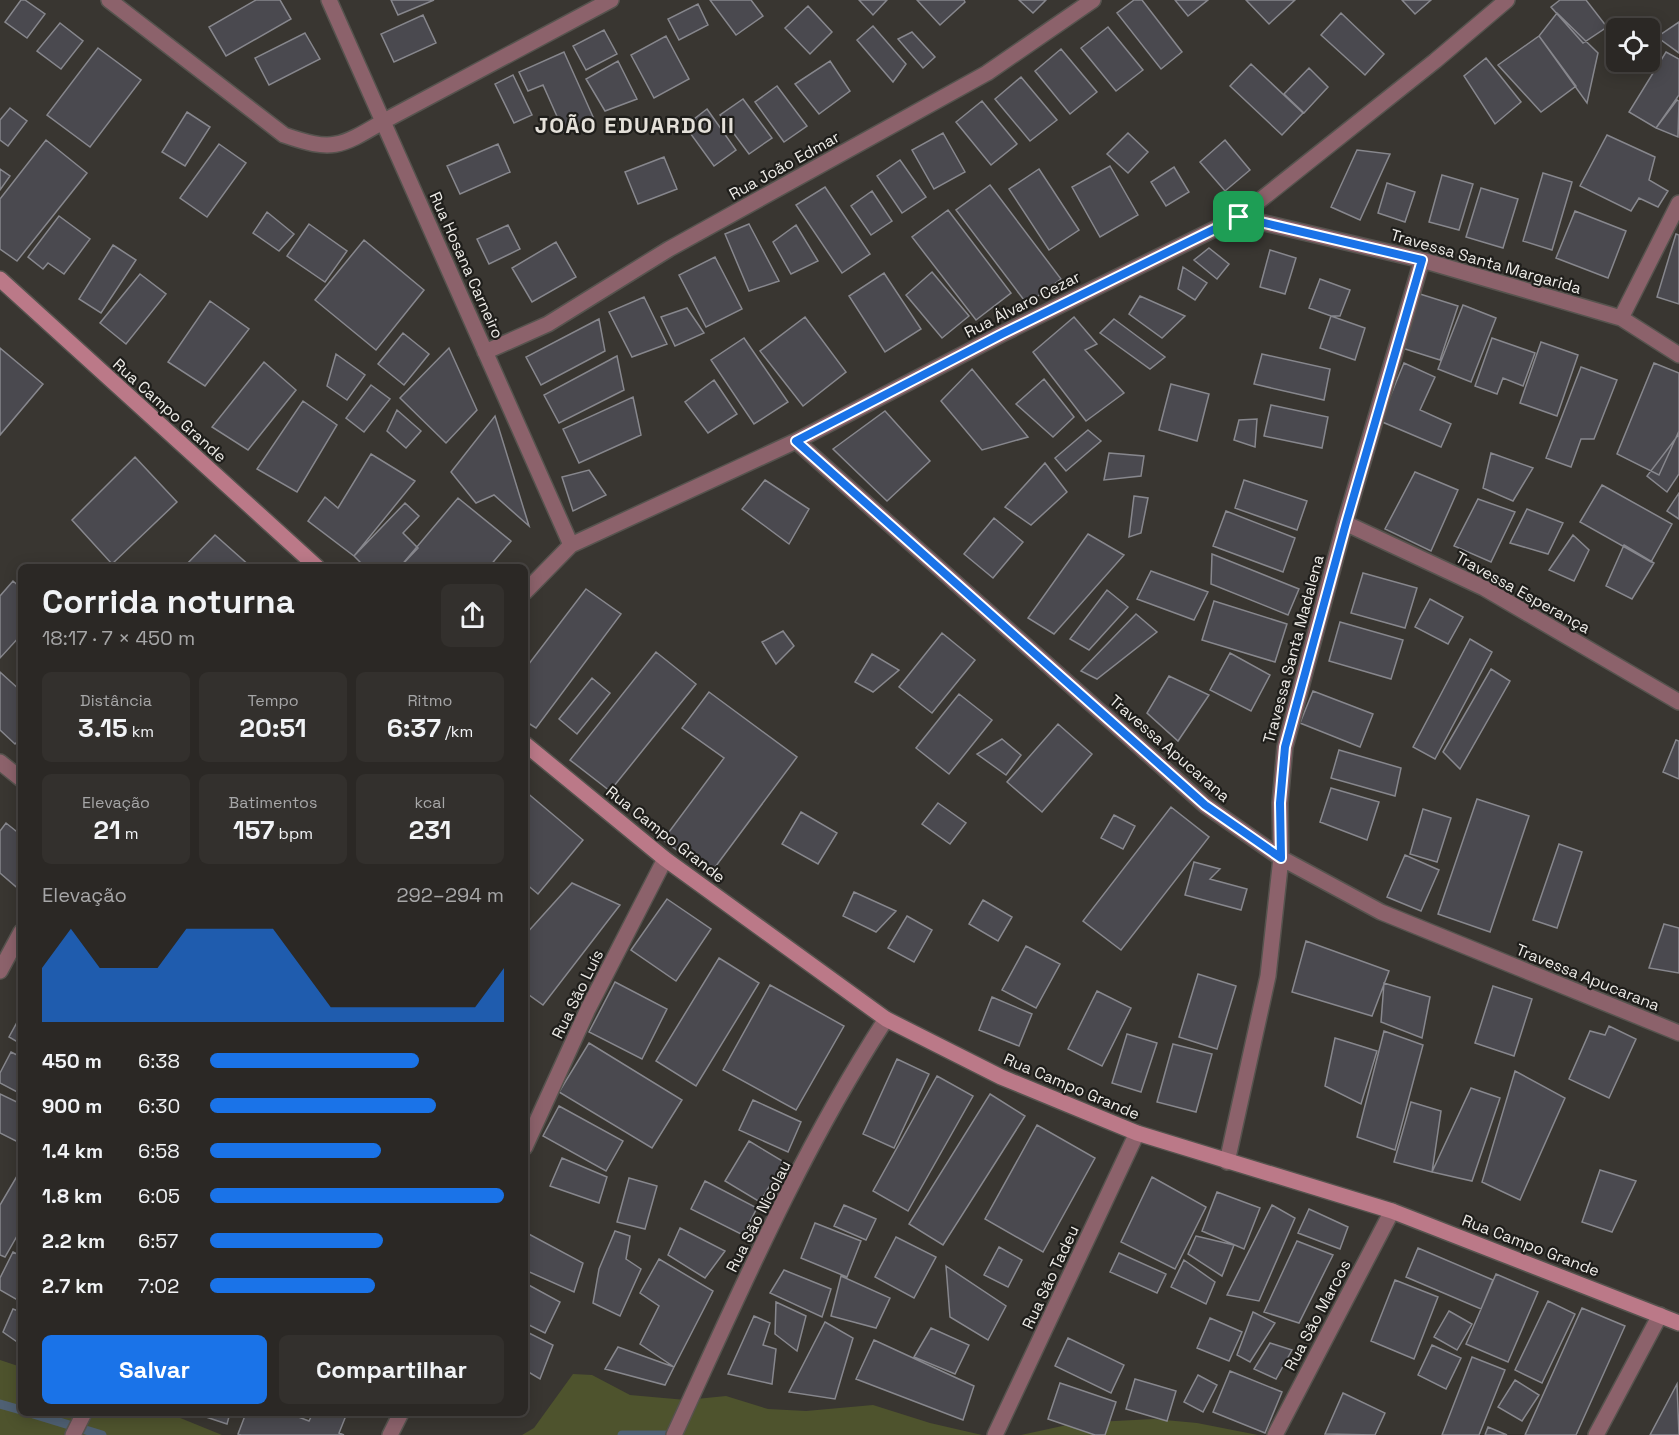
<!DOCTYPE html>
<html lang="pt">
<meta charset="utf-8">
<style>
:root{--surface:#2b2825;--page:#33302d;--text:#f1f3f6;--muted:#a6a6a7;--line:#474442;--accent:#1a73e8}
body{margin:0;font-family:"Space Grotesk",sans-serif;background:var(--page);color:var(--text);height:100vh;display:flex;flex-direction:column;font-size:22px;white-space:nowrap}
*{box-sizing:border-box;margin:0}
p{font-size:20px;color:var(--muted)}
.icon{flex:none;width:33px;height:33px;fill:none;stroke:currentColor;stroke-width:2;stroke-linecap:round;stroke-linejoin:round}
.map{position:relative;flex:1;overflow:hidden}
.panel{position:absolute;left:18px;top:564px;width:510px;height:852px;display:flex;flex-direction:column;background:var(--surface);border-radius:9px;box-shadow:0 3px 15px #0003,0 0 0 2px var(--line)}
.panel>*{flex:none}
.controls{position:absolute;left:1606px;top:18px;display:grid;gap:12px}
.controls a{display:grid;place-items:center;width:54px;height:54px;border-radius:9px;background:var(--surface);box-shadow:0 3px 15px #0003,0 0 0 2px var(--line);font-size:30px}
.pin{position:absolute;display:grid;place-items:center;width:51px;height:51px;color:#fff;margin:-26px;border-radius:12px;box-shadow:0 3px 9px #0006}
.round{display:grid;place-items:center;flex:none;width:63px;height:63px;border-radius:9px;background:var(--page)}
.overview{display:flex;align-items:center;justify-content:space-between;height:102px;padding:0 24px}
h1{font-size:33px;font-weight:700;line-height:45px}
.figures{display:grid;grid-template-columns:repeat(3,1fr);gap:9px;height:102px;padding:6px 24px}
.figures div{display:grid;align-content:center;border-radius:9px;background:var(--page);text-align:center}
.figures b{font-size:26px;font-weight:700}
.figures small{font-size:16px;font-weight:400}
.figures p{font-size:16px}
.chart{height:168px;padding:12px 24px}
.chart p{display:flex;justify-content:space-between}
.chart svg{width:100%;height:108px;margin-top:6px;fill:var(--accent);opacity:.7}
.button{display:flex;gap:12px;margin-top:auto;padding:12px 24px}
.button a{flex:1;height:69px;border-radius:9px;background:var(--accent);color:#fff;font-size:24px;font-weight:700;line-height:69px;text-align:center}
.button a+a{background:var(--page);color:var(--text)}
ul{padding:0 24px;list-style:none;font-size:20px}
li{display:grid;grid-template-columns:96px 72px 1fr;align-items:center;height:45px}
li i{height:15px;border-radius:8px;background:var(--accent)}
.map>svg:first-child{display:block}
</style>
<div class="map">
<svg width="1679" height="1435" viewBox="0 0 1679 1435">
<rect width="100%" height="100%" fill="#393631"/>
<!-- green -->
<path fill="#4e532d" d="M0 1360 21 1367V1413H168L222 1435H0Z
M573 1374 592 1375 630 1395 686 1400 726 1396 768 1409 806 1411 873 1405 930 1423 982 1435H522L534 1428Z
M1154 1419 1197 1423 1258 1435H1021L1076 1423Z"/>
<g fill="none" stroke-linecap="round" stroke-linejoin="round">
<!-- stream -->
<path stroke="#4f6073" stroke-width="9" d="M0 1404 21 1410
M30 1413 102 1435
M622 1435H677"/>
</g>
<!-- building -->
<path fill="#4a494f" stroke="#87878d" stroke-width="1.5" d="M21 0H25L45 14 27 38 5 22Z
M256 0H280L291 19 226 56 209 27Z
M391 0H434L398 15Z
M710 0H751L763 16 736 35Z
M859 0H887L873 15Z
M917 0H964L965 2 940 25Z
M1019 0H1046L1033 13Z
M1134 0H1142L1182 52 1161 69 1117 13Z
M1175 0H1208L1188 16Z
M1246 0H1295L1269 24Z
M1402 0H1431L1415 14Z
M1560 0H1586L1607 27 1583 43 1551 7Z
M698 4 708 25 679 40 668 19Z
M808 6 832 32 810 54 785 28Z
M1341 13 1384 54 1365 75 1321 35Z
M1557 13 1598 53 1587 103 1539 36Z
M423 15 436 43 394 62 381 34Z
M1679 22V53L1657 37Z
M60 23 83 41 61 69 37 51Z
M873 26 906 64 893 82 857 40Z
M1108 27 1143 70 1116 91 1081 48Z
M604 30 617 54 586 70 573 46Z
M912 32 935 57 923 68 898 39Z
M305 33 320 59 269 85 255 58Z
M666 36 689 79 654 98 631 55Z
M1539 36 1576 86 1541 112 1498 65Z
M98 48 141 80 90 147 47 115Z
M1061 49 1097 92 1070 114 1035 71Z
M564 52 594 119 564 132 543 85 528 91 519 72Z
M1666 52 1679 59V95L1656 128 1629 112Z
M1486 58 1521 102 1495 124 1464 76Z
M618 61 637 99 605 111 586 79Z
M830 61 850 91 819 114 795 84Z
M1251 64 1303 113 1282 135 1230 86Z
M1309 68 1328 87 1304 113 1284 94Z
M513 75 532 115 514 123 495 84Z
M1021 77 1057 120 1030 141 995 99Z
M777 86 807 126 784 142 755 102Z
M743 99 772 138 749 154 720 115Z
M1677 100 1679 101 1678 137 1656 128Z
M982 101 1017 144 991 165 956 122Z
M10 108 27 121 8 146 0 140V120Z
M707 109 736 150 714 166 685 126Z
M187 112 210 127 185 166 162 152Z
M943 133 965 172 934 189 912 150Z
M1128 133 1148 152 1128 173 1107 154Z
M1607 135 1655 157 1649 180 1668 191 1658 207 1639 198 1631 211 1580 186Z
M46 140 87 173 17 261 0 249V199Z
M1225 140 1250 170 1225 191 1200 162Z
M219 144 246 163 207 217 180 198Z
M498 144 510 172 460 194 447 166Z
M1357 150 1390 154 1360 220 1331 207Z
M664 157 677 189 638 204 625 172Z
M900 160 926 197 902 213 877 176Z
M1110 166 1138 215 1100 237 1072 187Z
M1174 167 1189 192 1166 206 1151 182Z
M0 169 10 176 0 190Z
M1039 169 1079 230 1049 250 1009 189Z
M1543 173 1572 182 1552 250 1523 241Z
M1442 175 1473 184 1459 230 1429 222Z
M1387 183 1415 192 1405 222 1378 213Z
M990 185 1061 279 1027 304 956 210Z
M825 187 870 254 842 273 796 205Z
M1481 188 1518 199 1503 248 1466 237Z
M872 191 892 221 871 235 851 206Z
M948 210 1011 293 976 320 912 237Z
M1575 211 1626 231 1608 278 1556 258Z
M267 212 294 234 279 251 253 233Z
M59 216 90 239 64 274 48 263 43 269 28 257Z
M309 224 347 251 325 282 287 256Z
M749 224 779 281 749 291 725 234Z
M508 225 520 249 489 264 477 239Z
M796 225 818 261 791 274 773 242Z
M1676 234 1679 235V304L1657 297Z
M364 240 424 290 376 350 315 300Z
M556 242 576 277 532 302 512 268Z
M113 245 136 260 101 313 79 299Z
M1209 248 1229 264 1217 279 1194 260Z
M1270 250 1296 258 1285 294 1260 287Z
M715 257 742 309 706 327 679 275Z
M1183 267 1207 283 1195 300 1178 289Z
M932 272 969 316 942 338 906 295Z
M884 273 921 329 885 352 849 296Z
M140 274 166 294 126 344 100 323Z
M1320 279 1350 290 1340 316H1331L1309 308Z
M1420 294 1458 306 1440 360 1402 348Z
M1140 296 1185 316 1162 338 1129 314Z
M644 297 667 344 632 357 609 312Z
M210 301 249 329 205 386 168 362Z
M1463 305 1496 318 1471 382 1438 369Z
M687 308 704 333 675 346 661 317Z
M1331 316 1365 328 1355 360 1320 348Z
M805 317 846 372 803 406 760 351Z
M1074 317 1097 344 1085 350 1124 393 1086 421 1033 352Z
M599 319 605 351 541 385 526 357Z
M1114 319 1165 357 1150 369 1100 333Z
M403 333 429 354 404 385 378 364Z
M744 338 788 402 754 424 711 360Z
M1492 338 1535 353 1523 386 1503 378 1497 394 1475 386Z
M1541 342 1578 355 1557 416 1520 403Z
M0 348 43 384 0 435Z
M449 348 477 410 446 443 400 398Z
M336 354 365 375 347 400 327 386Z
M1262 354 1330 369 1324 400 1254 384Z
M617 356 624 390 559 423 544 395Z
M264 362 296 390 248 450 212 427Z
M1404 363 1435 377 1420 410 1451 424 1441 447 1380 421Z
M1654 363 1679 373V431L1659 475 1617 454Z
M1581 367 1617 380 1594 439H1581L1571 467 1546 458Z
M972 369 1028 437 982 450 941 401Z
M1044 379 1074 417 1053 437 1016 404Z
M714 380 737 414 708 433 685 402Z
M1171 384 1209 394 1197 441 1159 430Z
M371 385 390 399 364 432 346 418Z
M633 397 641 435 579 463 563 429Z
M303 401 337 425 297 492 257 469Z
M1271 405 1328 417 1322 448 1264 436Z
M397 410 421 431 406 448 387 431Z
M885 411 930 461 887 501 833 449Z
M495 416 529 526 494 495 476 503 451 472Z
M1257 419 1255 447 1234 440 1239 420Z
M1088 430 1101 441 1066 471 1055 458Z
M1679 434V474L1667 492 1647 476Z
M1109 453 1144 456 1141 476 1104 480Z
M1491 453 1533 468 1513 501 1483 488Z
M371 454 415 481 354 556 308 521 325 497 338 508Z
M135 457 177 502 112 564 72 520Z
M1045 463 1067 492 1031 525 1005 507Z
M589 470 606 495 573 511 562 477Z
M1415 472 1458 490 1431 551 1385 529Z
M765 480 809 509 789 544 742 509Z
M1244 480 1307 501 1297 530 1235 508Z
M1602 485 1672 524 1651 562 1580 522Z
M1679 493V519L1667 511Z
M1134 496 1148 498 1141 533 1129 537Z
M458 498 511 541 489 567H400Z
M1478 499 1515 512 1491 562 1454 546Z
M405 503 419 516 403 533 418 548 400 567H365L354 556Z
M1527 509 1563 523 1548 554 1510 543Z
M1226 511 1295 538 1283 572 1213 546Z
M994 518 1023 542 993 578 964 554Z
M1088 534 1124 555 1054 634 1028 618Z
M215 535 251 567H184Z
M1573 535 1589 550 1574 581 1549 570Z
M1624 545 1654 563 1632 599 1606 586Z
M1212 554 1299 589 1288 615 1211 584Z
M1151 571 1208 592 1194 620 1137 599Z
M1363 573 1417 588 1405 628 1351 613Z
M13 581 21 588V635L0 658V596Z
M586 589 621 614 536 728 525 721V669Z
M1107 590 1128 607 1089 650 1070 639Z
M1430 599 1463 617 1448 644 1415 627Z
M1214 601 1287 624 1275 662 1202 640Z
M1136 614 1157 632 1097 679 1081 671Z
M1340 622 1403 640 1391 679 1329 661Z
M783 631 794 646 776 664 762 642Z
M942 633 975 660 932 713 899 687Z
M1470 639 1492 652 1435 759 1413 747Z
M656 652 696 684 610 791 570 760Z
M1230 653 1270 675 1251 711 1210 690Z
M872 654 899 670 873 692 855 682Z
M1491 669 1510 681 1460 769 1443 752Z
M0 672 21 691V738L15 744 0 730Z
M1169 676 1209 695 1178 741 1147 713Z
M592 678 610 693 577 734 559 719Z
M1313 691 1373 714 1360 747 1300 723Z
M709 692 797 757 710 874 663 840 724 758 682 728Z
M959 694 992 720 949 774 916 748Z
M1058 724 1092 754 1042 812 1007 782Z
M1002 739 1021 755 1006 775 977 754Z
M1676 740 1679 741V779L1663 772Z
M1339 750 1401 768 1395 796 1331 778Z
M1331 788 1379 802 1367 840 1320 822Z
M525 791 583 840 538 894 525 883Z
M1477 799 1529 816 1490 932 1438 914Z
M938 803 966 823 950 844 922 824Z
M1171 807 1209 837 1121 950 1083 921Z
M1423 809 1451 818 1437 862 1410 854Z
M801 812 837 833 818 864 782 844Z
M1114 815 1135 826 1123 849 1101 838Z
M6 823 21 835V891L0 873V831Z
M1559 844 1582 852 1557 928 1533 920Z
M1405 855 1439 870 1421 911 1387 897Z
M1194 862 1220 869 1210 879 1247 889 1241 910 1185 895Z
M572 883 620 905 543 1005 525 992V935Z
M854 892 896 911 876 932 843 916Z
M667 899 711 929 676 981 631 950Z
M983 900 1012 917 998 941 969 924Z
M907 916 932 930 914 962 888 948Z
M1664 924 1679 928V973L1649 968Z
M1306 941 1389 971 1372 1016 1292 992Z
M1026 946 1060 964 1036 1008 1002 990Z
M719 958 759 983 696 1086 656 1061Z
M1198 974 1236 986 1217 1049 1179 1037Z
M615 982 667 1009 642 1059 589 1032Z
M1384 983 1430 997 1422 1038 1381 1022Z
M770 985 844 1026 796 1110 723 1070Z
M1493 986 1532 999 1514 1056 1475 1043Z
M1097 991 1131 1008 1102 1066 1068 1049Z
M992 997 1032 1014 1019 1046 979 1030Z
M21 1015V1044L9 1037Z
M1609 1026 1636 1039 1609 1098 1569 1079 1590 1031 1605 1035Z
M1384 1031 1423 1045 1395 1150 1357 1137Z
M1127 1034 1157 1043 1141 1092 1112 1083Z
M1335 1038 1377 1051 1361 1104 1325 1086Z
M589 1043 682 1100 652 1148 559 1092Z
M1173 1044 1212 1054 1196 1112 1157 1102Z
M11 1052 21 1057V1094L0 1083V1073Z
M897 1059 929 1074 894 1148 863 1134Z
M1515 1071 1565 1098 1520 1200 1482 1182Z
M937 1076 973 1096 908 1211 873 1191Z
M1471 1088 1500 1098 1472 1181 1432 1172Z
M0 1094 21 1104V1132L16 1141 0 1133Z
M990 1094 1025 1116 943 1245 909 1224Z
M753 1100 801 1122 788 1152 739 1130Z
M1411 1102 1441 1111 1432 1172 1394 1162Z
M559 1106 623 1141 606 1171 543 1136Z
M1037 1125 1095 1158 1043 1252 985 1219Z
M749 1141 784 1162 760 1202 725 1181Z
M562 1158 607 1177 599 1203 550 1186Z
M1600 1170 1636 1181 1612 1232 1582 1222Z
M20 1171 21 1229 5 1257 0 1255V1205Z
M1152 1177 1206 1207 1175 1269 1121 1242Z
M629 1178 657 1186 645 1229 617 1222Z
M705 1181 757 1208 743 1235 691 1209Z
M1217 1192 1260 1208 1244 1249 1202 1231Z
M844 1205 876 1219 866 1240 834 1226Z
M1272 1205 1295 1218 1259 1301 1227 1295Z
M1309 1209 1348 1227 1340 1249 1298 1233Z
M815 1223 861 1241 847 1277 801 1258Z
M680 1228 725 1251 705 1278 668 1255Z
M615 1231 630 1236 626 1259 641 1269 620 1316 593 1303 599 1269Z
M525 1232 583 1263 574 1292 525 1270Z
M1196 1236 1234 1245 1222 1276 1188 1254Z
M896 1237 936 1257 914 1298 875 1277Z
M1297 1241 1333 1255 1299 1323 1264 1312Z
M999 1247 1022 1260 1008 1287 984 1275Z
M1418 1248 1493 1280 1481 1309 1406 1277Z
M13 1252 21 1256V1302L0 1290V1278Z
M1119 1253 1166 1274 1157 1293 1110 1272Z
M659 1259 713 1291 674 1367 640 1344 659 1306 640 1293Z
M1184 1260 1215 1282 1206 1304 1171 1287Z
M946 1266 1006 1306 988 1340 950 1317Z
M784 1270 831 1289 822 1317 770 1293Z
M1496 1274 1538 1292 1508 1362 1466 1344Z
M841 1276 890 1298 876 1328 831 1316Z
M1395 1280 1438 1297 1414 1359 1371 1341Z
M525 1283 560 1302 545 1333 525 1323Z
M1548 1301 1575 1314 1542 1383 1515 1370Z
M776 1302 806 1316 797 1351 775 1334Z
M1582 1308 1625 1326 1576 1435H1525Z
M13 1309 21 1312V1352L18 1351 20 1344 3 1332Z
M1449 1311 1472 1324 1457 1350 1434 1337Z
M1253 1312 1275 1323 1250 1362 1237 1355Z
M754 1316 770 1323 763 1345 776 1349 772 1384 728 1374Z
M1210 1318 1242 1332 1229 1361 1197 1348Z
M825 1322 853 1338 835 1399 789 1392Z
M931 1328 969 1345 955 1374 914 1357Z
M525 1331 553 1345 540 1379 525 1370Z
M1068 1338 1124 1365 1111 1393 1055 1366Z
M874 1340 974 1386 963 1420 856 1379Z
M1270 1343 1292 1350 1276 1379 1254 1369Z
M1432 1345 1461 1358 1446 1389 1418 1375Z
M618 1347 674 1367 665 1385 605 1369Z
M1472 1357 1505 1370 1479 1435H1442Z
M1230 1371 1282 1392 1265 1433 1213 1412Z
M1198 1375 1217 1385 1203 1412 1184 1402Z
M1135 1379 1176 1391 1167 1421 1126 1409Z
M1515 1380 1539 1395 1522 1421 1498 1407Z
M1060 1383 1116 1402 1105 1435H1095L1048 1419Z
M1677 1384 1679 1435H1650Z
M1343 1393 1385 1413 1375 1435 1325 1434Z
M194 1413H230L227 1424Z
M246 1413H288L309 1421 313 1413H347L339 1433 344 1435H241L238 1434Z
M1488 1427 1507 1435H1485Z"/>
<g fill="none" stroke-linecap="round" stroke-linejoin="round">
<defs>
<path id="street" d="M109 0 284 135C333 152 340 147 384 121L611 0
M329 0 571 545
M1239 217 1422 260 1621 318 1679 355
M1621 318 1679 203
M485 352 548 324 669 249 987 73 1093 0
M796 441 1205 805 1281 858 1381 912 1679 1033
M1345 523 1484 588 1679 702
M525 592 571 545 796 441 1002 334 1239 217 1435 61 1507 0
M0 762 21 779
M0 971 21 932
M525 1147 588 1009 665 859
M1227 1162 1268 976 1281 858 1280 803 1285 747 1345 523 1422 260
M73 1435 84 1413
M390 1435 401 1413
M674 1435C739 1294 801 1150 886 1019
M995 1435 1137 1133
M1275 1435 1392 1211
M1596 1435 1660 1315"/>
<path id="secondary" d="M0 279 317 567
M525 744 665 859 886 1019 1001 1077 1137 1133 1392 1211 1679 1323"/>
</defs>
<!-- street casing -->
<use href="#street" stroke="#56534e" stroke-width="18"/>
<!-- secondary casing -->
<use href="#secondary" stroke="#56534e" stroke-width="18"/>
<!-- street -->
<use href="#street" stroke="#8c626b" stroke-width="15"/>
<!-- secondary -->
<use href="#secondary" stroke="#bb7988" stroke-width="15"/>
</g>
<g fill="none" stroke-linecap="round" stroke-linejoin="round">
<defs>
<path id="route" d="M1239 217 1422 260 1346 523 1285 747 1280 803 1281 858 1205 805 796 441 1002 334Z"/>
</defs>
<!-- route casing -->
<use href="#route" stroke="#fff" stroke-width="12"/>
<!-- route -->
<use href="#route" stroke="#1a73e8" stroke-width="8"/>
</g>
<g text-anchor="middle" stroke-width="4.5" stroke-linejoin="round" paint-order="stroke">
<!-- street labels -->
<g font-size="16" fill="#edebe7" stroke="#1f1e1b">
<text transform="translate(784 165) rotate(-29)" y="6">Rua João Edmar</text>
<text transform="translate(1486 261) rotate(16)" y="6">Travessa Santa Margarida</text>
<text transform="translate(467 265) rotate(66)" y="6">Rua Hosana Carneiro</text>
<text transform="translate(1022 304) rotate(-27)" y="6">Rua Álvaro Cezar</text>
<text transform="translate(170 410) rotate(42)" y="6">Rua Campo Grande</text>
<text transform="translate(1523 592) rotate(29)" y="6">Travessa Esperança</text>
<text transform="translate(1293 649) rotate(-75)" y="6">Travessa Santa Madalena</text>
<text transform="translate(1170 748) rotate(41)" y="6">Travessa Apucarana</text>
<text transform="translate(666 834) rotate(38)" y="6">Rua Campo Grande</text>
<text transform="translate(1588 977) rotate(22)" y="6">Travessa Apucarana</text>
<text transform="translate(577 994) rotate(-64)" y="6">Rua São Luís</text>
<text transform="translate(1072 1086) rotate(23)" y="6">Rua Campo Grande</text>
<text transform="translate(758 1216) rotate(-63)" y="6">Rua São Nicolau</text>
<text transform="translate(1531 1245) rotate(21)" y="6">Rua Campo Grande</text>
<text transform="translate(1050 1277) rotate(-65)" y="6">Rua São Tadeu</text>
<text transform="translate(1317 1315) rotate(-62)" y="6">Rua São Marcos</text>
</g>
<!-- district labels -->
<g font-size="22" font-weight="bold" letter-spacing="1.5" fill="#e4e0d9" stroke="#1f1e1b">
<text x="635" y="133">JOÃO EDUARDO II</text>
</g>
</g>
</svg>
<div class="controls">
<a><svg class="icon" aria-label="locate" viewBox="0 0 24 24"><circle cx="12" cy="12" r="6"/><path d="M12 2v4M12 18v4M2 12h4M18 12h4"/></svg></a>
</div>
<div class="pin" style="left:1239px;top:217px;background:#1e9e55"><svg class="icon" aria-label="arrive" viewBox="0 0 24 24"><path d="M6 21V4h12l-3 4 3 4H6"/></svg></div>
<section class="panel">
<div class="overview"><div><h1>Corrida noturna</h1><p>18:17 · 7 × 450 m</p></div><a class="round"><svg class="icon" aria-label="share" viewBox="0 0 24 24"><path d="M12 15V3M7 8l5-5 5 5M5 13v7h14v-7"/></svg></a></div>
<div class="figures">
<div><p>Distância</p><b>3.15<small> km</small></b></div>
<div><p>Tempo</p><b>20:51</b></div>
<div><p>Ritmo</p><b>6:37<small> /km</small></b></div>
</div>
<div class="figures">
<div><p>Elevação</p><b>21<small> m</small></b></div>
<div><p>Batimentos</p><b>157<small> bpm</small></b></div>
<div><p>kcal</p><b>231</b></div>
</div>
<div class="chart"><p><span>Elevação</span>292–294 m</p>
<svg viewBox="0 0 160 44" preserveAspectRatio="none"><path d="M0 44V22L10 6L20 22L30 22L40 22L50 6L60 6L70 6L80 6L90 22L100 38L110 38L120 38L130 38L140 38L150 38L160 22V44z"/></svg>
</div>
<ul>
<li><b>450 m</b>6:38<i style="width:71%"></i></li>
<li><b>900 m</b>6:30<i style="width:77%"></i></li>
<li><b>1.4 km</b>6:58<i style="width:58%"></i></li>
<li><b>1.8 km</b>6:05<i style="width:100%"></i></li>
<li><b>2.2 km</b>6:57<i style="width:59%"></i></li>
<li><b>2.7 km</b>7:02<i style="width:56%"></i></li>
</ul>
<div class="button"><a>Salvar</a><a>Compartilhar</a></div>
</section>
</div>
